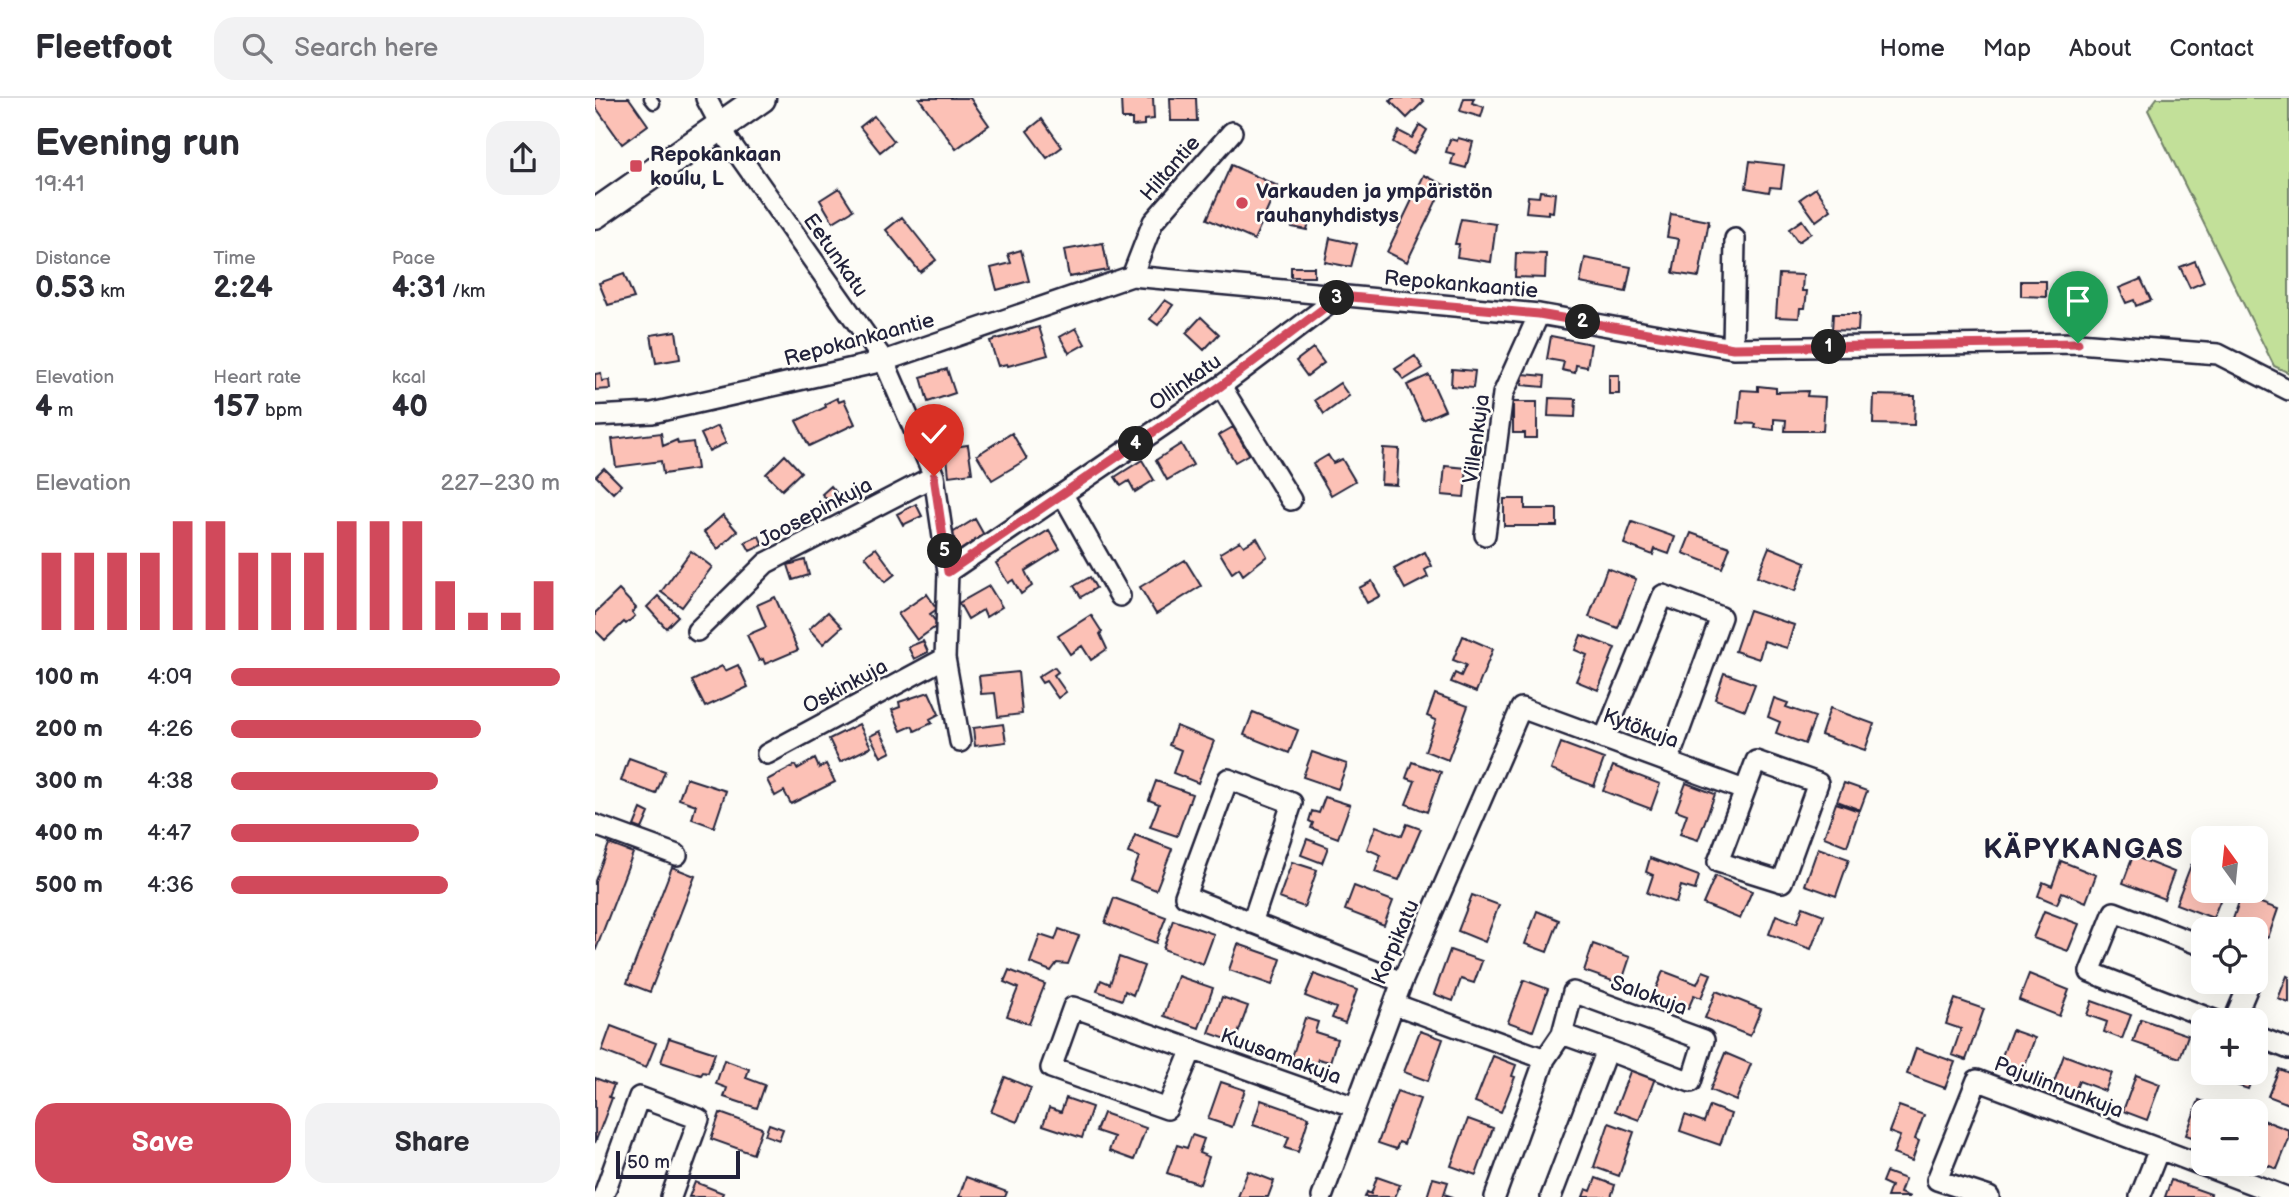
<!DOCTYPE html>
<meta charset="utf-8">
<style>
:root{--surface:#fff;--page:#f2f2f3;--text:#2b2b33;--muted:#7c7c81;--line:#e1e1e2;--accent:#d1495b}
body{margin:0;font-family:"Balsamiq Sans",sans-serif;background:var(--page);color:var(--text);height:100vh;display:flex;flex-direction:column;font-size:26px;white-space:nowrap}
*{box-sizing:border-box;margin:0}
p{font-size:23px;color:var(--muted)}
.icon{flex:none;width:38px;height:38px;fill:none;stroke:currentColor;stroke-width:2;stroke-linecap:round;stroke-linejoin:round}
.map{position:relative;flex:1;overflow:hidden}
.drawer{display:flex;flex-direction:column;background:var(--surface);width:595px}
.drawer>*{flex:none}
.needle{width:46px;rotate:345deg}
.fabs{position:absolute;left:1596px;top:728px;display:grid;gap:14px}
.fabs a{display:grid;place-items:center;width:77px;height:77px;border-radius:14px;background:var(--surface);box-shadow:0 7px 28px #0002;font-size:35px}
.scale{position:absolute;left:21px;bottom:18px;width:124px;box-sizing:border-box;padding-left:7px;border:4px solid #22223b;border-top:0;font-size:19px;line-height:24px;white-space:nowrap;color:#22223b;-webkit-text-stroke:5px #fdfcf7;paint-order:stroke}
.pin{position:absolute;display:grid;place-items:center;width:60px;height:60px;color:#fff;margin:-72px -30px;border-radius:50% 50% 50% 0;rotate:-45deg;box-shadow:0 0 7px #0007}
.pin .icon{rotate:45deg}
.km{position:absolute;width:35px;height:35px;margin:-18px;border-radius:50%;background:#222;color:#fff;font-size:19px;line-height:35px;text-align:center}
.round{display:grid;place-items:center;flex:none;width:74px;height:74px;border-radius:21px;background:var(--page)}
.headline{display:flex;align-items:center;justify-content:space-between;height:119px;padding:0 35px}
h1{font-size:38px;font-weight:700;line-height:52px}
.figures{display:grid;grid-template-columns:repeat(3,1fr);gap:10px;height:119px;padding:7px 35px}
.figures div{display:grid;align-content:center}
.figures b{font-size:30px;font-weight:700}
.figures small{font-size:19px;font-weight:400}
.figures p{font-size:19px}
.chart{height:196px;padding:14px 35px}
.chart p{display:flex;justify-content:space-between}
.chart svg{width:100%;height:126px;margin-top:7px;stroke:var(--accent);stroke-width:6}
.action{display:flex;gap:14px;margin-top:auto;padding:14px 35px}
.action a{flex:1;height:80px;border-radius:21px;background:var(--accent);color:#fff;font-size:28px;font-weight:700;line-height:80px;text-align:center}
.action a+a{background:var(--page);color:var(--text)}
ul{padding:0 35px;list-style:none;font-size:23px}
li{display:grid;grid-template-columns:112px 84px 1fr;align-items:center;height:52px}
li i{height:18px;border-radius:9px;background:var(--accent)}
header{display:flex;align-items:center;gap:42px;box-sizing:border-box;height:98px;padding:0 35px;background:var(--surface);border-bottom:2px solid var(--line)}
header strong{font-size:33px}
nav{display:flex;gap:38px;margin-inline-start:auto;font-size:24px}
.search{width:490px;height:63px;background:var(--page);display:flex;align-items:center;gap:18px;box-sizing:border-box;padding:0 24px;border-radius:21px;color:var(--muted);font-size:26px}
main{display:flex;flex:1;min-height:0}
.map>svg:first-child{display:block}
</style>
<header>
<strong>Fleetfoot</strong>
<div class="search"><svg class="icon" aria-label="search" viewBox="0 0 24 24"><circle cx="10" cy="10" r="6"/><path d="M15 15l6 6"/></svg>Search here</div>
<nav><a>Home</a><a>Map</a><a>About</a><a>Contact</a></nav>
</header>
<main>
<section class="drawer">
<div class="headline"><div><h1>Evening run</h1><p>19:41</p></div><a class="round"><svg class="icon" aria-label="share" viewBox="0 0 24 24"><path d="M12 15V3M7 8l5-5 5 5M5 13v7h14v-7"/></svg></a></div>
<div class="figures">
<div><p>Distance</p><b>0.53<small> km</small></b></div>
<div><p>Time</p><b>2:24</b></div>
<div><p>Pace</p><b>4:31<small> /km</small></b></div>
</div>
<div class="figures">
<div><p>Elevation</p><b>4<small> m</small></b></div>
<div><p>Heart rate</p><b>157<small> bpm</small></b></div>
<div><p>kcal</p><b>40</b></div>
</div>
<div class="chart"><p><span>Elevation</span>227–230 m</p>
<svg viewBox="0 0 160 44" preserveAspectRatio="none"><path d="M5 44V17M15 44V17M25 44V17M35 44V17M45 44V6M55 44V6M65 44V17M75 44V17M85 44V17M95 44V6M105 44V6M115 44V6M125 44V27M135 44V38M145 44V38M155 44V27"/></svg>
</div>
<ul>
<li><b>100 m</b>4:09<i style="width:100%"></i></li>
<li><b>200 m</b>4:26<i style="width:76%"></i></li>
<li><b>300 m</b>4:38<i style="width:63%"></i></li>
<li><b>400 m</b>4:47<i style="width:57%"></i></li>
<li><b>500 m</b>4:36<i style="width:66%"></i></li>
</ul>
<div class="action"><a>Save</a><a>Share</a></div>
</section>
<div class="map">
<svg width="1694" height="1099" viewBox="0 0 1694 1099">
<rect width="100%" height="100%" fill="#fdfcf7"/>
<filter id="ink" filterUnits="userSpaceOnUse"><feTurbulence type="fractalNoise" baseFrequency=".0143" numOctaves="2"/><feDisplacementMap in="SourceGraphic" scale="14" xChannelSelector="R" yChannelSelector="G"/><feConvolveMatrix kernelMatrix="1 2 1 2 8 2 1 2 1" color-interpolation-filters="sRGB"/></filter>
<g filter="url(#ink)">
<!-- green -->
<path fill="#c2e099" stroke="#72816a" stroke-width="2" d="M1562 0H1694V275L1679 268 1553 12Z"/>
<!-- building -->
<path fill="#fcc1b6" stroke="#22223b" stroke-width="2" d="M0 0H34L53 27 27 46 0 8Z
M324 0H375L394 27 361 51Z
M526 0H558L559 21 549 22V27L537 28V21H527Z
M575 0H601L602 23H576Z
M798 0H825L829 3 812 20 795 3Z
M869 0H879L877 5 889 9 886 19 865 13Z
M279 18 299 43 285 54 265 29Z
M447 21 467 49 452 60 432 33Z
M825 27 832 32 818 56 798 44 804 33 817 40Z
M863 40 878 44 871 70 856 66 859 56 851 54 855 41 862 43Z
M1155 63 1189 67 1186 90 1175 89 1174 94 1151 90Z
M636 67 683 88 659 142 612 121Z
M829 77 849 87 812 164 792 154Z
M244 90 258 112 238 124 225 102Z
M1221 90 1236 112 1221 123 1205 101Z
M945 93 960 95 958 114 953 113V116L931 114 933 98 944 99Z
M700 116 715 119 712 132 697 129Z
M1076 116 1114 123 1104 179 1078 175 1084 141 1072 139Z
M307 119 341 162 325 174 291 132Z
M866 121 901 126 896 164 862 159 864 146H860Z
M1207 122 1216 135 1203 144 1194 131Z
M735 140 762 146 756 169 730 164Z
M508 145 513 172 474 179 469 152Z
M426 152 434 183 402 192 396 170 416 165 413 156Z
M921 155 951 156 950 180 920 179Z
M990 160 1036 169 1031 194 985 185Z
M1600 163 1609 184 1595 190 1585 169Z
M696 169H719V179H696Z
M29 176 39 200 13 207 4 185Z
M1184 176 1208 177 1207 193H1212L1210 210H1205L1204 220 1181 219Z
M1546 181 1556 202 1541 208 1539 202 1531 205 1524 190Z
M1426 183H1451V199L1426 198Z
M570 202 578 207 563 227 555 221Z
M1238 216H1264L1263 233 1237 232Z
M606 219 624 236 609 252 591 235Z
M444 229 453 257 413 268 412 266 403 268 395 243Z
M481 230 490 246 474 255 465 239Z
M81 233 85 261 61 265 56 237Z
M956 238 996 246 992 269 981 267 980 275 967 272 969 264 952 261Z
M718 250 729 265 712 278 701 263Z
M820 258 828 270 809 282 800 271Z
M352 271 360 295 333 304 326 279Z
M857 271 880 273 878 290 856 288Z
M6 275 7 283 14 282 15 291 0 292V276Z
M928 276 950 278 949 289 927 287Z
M834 277 850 312 828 322 812 287Z
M1014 277H1024V296H1014Z
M745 285 754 298 729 316 720 302Z
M1163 288 1181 290V294L1213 293 1212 298 1230 299 1228 333H1190L1191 322 1179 321V332L1160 330 1161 326 1143 325 1146 292 1163 293Z
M1279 297 1320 298 1319 327 1278 326Z
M242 300 244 304 249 302 260 326 214 348 201 323 231 309 230 306Z
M954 300 981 301 980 319 953 318Z
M918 304H942V340H930V335H918Z
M123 328 131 345 114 353 106 336Z
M638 329 654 356 640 364 624 337Z
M66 335 68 348 82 342 83 346 98 344 102 371 68 376 66 363 21 369 17 341Z
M417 335 432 361 397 382 382 357Z
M586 346 598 367 572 382 561 362Z
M373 347 377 375 354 378 351 350Z
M788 350 804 351 802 387 786 386Z
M190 357 206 374 187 392 171 376Z
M733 357 738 365 747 361 760 383 736 397 718 366Z
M547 362 559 382 540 394 534 383 526 388 520 379Z
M850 368 872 370 869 399 847 397Z
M9 370 26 387 18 395 1 378Z
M236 388 249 404 240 411 227 396Z
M909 401H930V411H962V428H909Z
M321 406 327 418 308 427 302 416Z
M128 417 142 433 123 451 109 434Z
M380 421 389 437 364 453 354 437Z
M1037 424 1080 439 1074 456 1060 451 1058 457 1029 446Z
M454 432 465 451 430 473 437 488 426 496 418 482 413 485 401 465Z
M1096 435 1135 449 1127 470 1088 455Z
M164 438 168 447 155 453 150 444Z
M662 440 672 458 648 477 644 470 637 475 625 455 645 443 649 448Z
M1174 449 1211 464 1200 493 1162 479Z
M281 450 300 476 290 484 270 458Z
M96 453 117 469 87 509 66 494Z
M830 454 837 468 830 472 833 479 810 491 799 471Z
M210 462 214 477 198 482 193 467Z
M590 462 606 488 561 516 545 489Z
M1012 470 1041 481 1023 530 994 519Z
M495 479 501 490 486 499 479 488Z
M777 483 785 498 772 505 764 490Z
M394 488 407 509 391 519 388 512 373 521 364 505Z
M24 492 41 510 37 514 40 518 31 526 29 524 10 542 0 532V515Z
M332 496 342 511 335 516 343 527 322 542 303 516Z
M63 498 83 518 71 530 52 509Z
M180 499 203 552 170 566 168 561 164 563 152 537 171 529 162 507Z
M1154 512 1199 527 1192 550 1169 543 1164 561 1140 553Z
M233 514 247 529 228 546 214 531Z
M496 517 507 534 505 536 512 551 496 562 487 548 475 556 463 538Z
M986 537 1020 550 1003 592 981 583 992 557 980 552Z
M868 538 898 551 881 594 856 584 860 575 866 578 871 567 858 562Z
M328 543 333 554 319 561 313 549Z
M143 567 153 589 110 609 97 583 127 568 130 573Z
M459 569 463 574 459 577 471 594 463 600 451 583 447 585 443 579Z
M423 574 427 616 403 619 400 595 386 596 384 578Z
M1129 575 1160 586 1150 612 1120 601Z
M334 594 344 616 335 621 337 625 320 633 317 628 306 633 297 612 305 609 304 604Z
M840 596 873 608 853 662 830 653 841 622 832 618Z
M1179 600 1193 605 1191 609 1220 619 1210 646 1181 635 1185 624 1173 619Z
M1235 610 1279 626 1270 652 1226 637Z
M658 614 703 632 694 655 649 637Z
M264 626 276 649 245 664 234 641Z
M408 626 411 644 380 648 378 630Z
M581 628 619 643 603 685 578 675 586 652 574 647Z
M285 633 296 654 286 659 275 638Z
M966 645 1009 661 999 688 956 672Z
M717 654 752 666 743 691 708 679Z
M34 660 70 673 61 696 26 683Z
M220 661 224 670 231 666 240 684 196 706 189 693 180 698 172 682 200 667 202 671Z
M817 664 846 674 832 714 811 706 820 683 811 680Z
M1018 668 1065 686 1056 711 1008 693Z
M91 680 131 693 119 729 97 721 101 707 84 701Z
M561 683 597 696 582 738 555 729 564 706 554 702Z
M1091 685 1120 696 1103 742 1085 736 1092 716 1081 712Z
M1249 685 1272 693 1265 712 1242 703Z
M730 699 755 707 743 740 716 730 718 725 714 723 717 713 724 715Z
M1241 705 1264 713 1252 748 1229 739Z
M46 711 54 715 47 731 39 728Z
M812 726 826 731 804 782 780 774 786 757 772 751 781 728 807 738Z
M540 737 577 751 561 792 535 782 544 759 533 755Z
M712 741 733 749 727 765 706 757Z
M14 746 38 755 0 854V783Z
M1223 750 1254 761 1241 798 1210 787Z
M1538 758 1579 774 1569 801 1528 785Z
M1055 760 1104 778 1100 792 1086 788 1081 805 1052 795 1058 777 1051 774Z
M1466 763 1501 777 1491 804 1467 794 1462 806 1443 798 1448 784 1457 788Z
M697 764 722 772 709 809 684 800Z
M1596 767 1608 772 1602 790 1626 800 1618 820 1581 806Z
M77 769 100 778 55 894 32 885Z
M1120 778 1157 793 1145 821 1108 806Z
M759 788 798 803 789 827 750 812Z
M877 797 904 807 890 844 863 833Z
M1646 798 1683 811 1673 840 1661 836V831H1648L1636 827Z
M519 800 571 819 561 845 510 825Z
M1208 809 1229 817 1216 851 1174 836 1181 817 1202 825Z
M942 813 964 822 952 854 930 846Z
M1449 813 1484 826 1473 853 1438 840Z
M578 822 619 836 608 866 568 851Z
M464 831 484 838 473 866 462 865 456 873 435 865 445 837 460 842Z
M643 846 686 861 677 887 634 872Z
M998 846 1035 859 1026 886 989 873Z
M855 852 887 863 879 885 866 881 858 903 839 896Z
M524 859 549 868 538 897 530 893 527 902 502 893 506 882 515 886Z
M414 872 450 886 434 926 412 918 423 890 409 884Z
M1068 873 1102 886 1108 873 1116 876 1106 900 1099 897 1093 911 1058 897Z
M719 876 762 892 750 925 737 920 741 910 710 898Z
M1434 876 1474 892 1464 918 1424 902Z
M583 878 618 890 604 930 569 918Z
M1692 878 1694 879V905L1683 901Z
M929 882 953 891 938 933 913 924Z
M1121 893 1166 911 1155 938 1110 920Z
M627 899 653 908 640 944 614 935Z
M1360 901 1389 911 1371 962 1357 957 1366 931 1351 926Z
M1497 903 1536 917 1527 941 1509 934 1512 924 1492 917Z
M710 920 723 924 720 934 742 941 735 964 723 961 721 967 697 959Z
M1546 921 1593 937 1585 960 1538 944Z
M16 928 61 945 51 970 7 953Z
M1417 932 1440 940 1427 975 1404 966Z
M825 933 848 941 833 983 809 974Z
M74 940 120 955 113 975 108 974 106 977 66 964Z
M1321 950 1360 964 1350 990 1312 976Z
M1130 955 1156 966 1141 1003 1115 992Z
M1469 957 1517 975 1510 993 1484 983 1479 995 1458 987Z
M898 958 921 967 917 978 920 979 906 1014 880 1004Z
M129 962 154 971 151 980 170 987 162 1010 129 999 132 990 121 986Z
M1036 971 1060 980 1044 1022 1020 1013Z
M1684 971 1694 975V1006L1673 998Z
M1612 975H1659L1653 991 1611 977Z
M1541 977 1565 986 1552 1022 1528 1013Z
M410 979 436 990 422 1024 396 1014Z
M0 980 19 987 14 999 17 1000 0 1045Z
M626 984 650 992 637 1029 613 1021Z
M802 993 825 1001 809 1046 804 1044 801 1051 783 1045Z
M471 1000 497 1009 487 1040 448 1027 454 1010 466 1014Z
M666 1002 714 1019 703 1054 690 1050 694 1039 658 1027Z
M1604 1002 1628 1010 1627 1013H1608V1043L1591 1037Z
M1115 1008 1136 1016 1125 1047 1085 1033 1090 1017 1109 1024Z
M1304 1008 1329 1017 1320 1041 1324 1043 1317 1063 1298 1056 1305 1038 1294 1034Z
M125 1015 167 1030 158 1056 116 1041Z
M508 1015 551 1030 539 1062 514 1053 519 1039 501 1033Z
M873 1021 898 1030 881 1077 856 1068Z
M1668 1022 1694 1032V1041L1682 1071 1661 1063V1038Z
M1014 1025 1039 1034 1024 1078 999 1069Z
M174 1026 188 1031 184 1042 170 1037Z
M597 1037 609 1041 604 1055 614 1059 605 1086 572 1075 582 1047 592 1050Z
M653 1073 679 1083 673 1099H643Z
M1291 1074 1310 1081 1305 1095 1315 1099H1292L1296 1088 1287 1084Z
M371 1079 412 1094 410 1099H364Z
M782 1079 805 1087 800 1099H770L772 1094 776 1096Z
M838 1080 853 1084 849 1096 858 1099H832Z
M1001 1080 1020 1087 1016 1099H988L991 1091 996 1093Z
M1576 1082 1616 1096 1615 1099H1570Z
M100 1084 128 1095 126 1099H94Z"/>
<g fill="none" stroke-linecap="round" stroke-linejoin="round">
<defs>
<path id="service" d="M55 0 59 5"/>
<path id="minor" d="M111 0 134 43 289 263 339 378 353 474 350 560 365 644
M537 178 558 124 637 34
M1138 250 1140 141
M626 288 696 402
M0 318 57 315 289 263 537 178 944 216 1138 250 1483 245 1623 256 1694 292
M468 397 525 498
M890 437 908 296 944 216
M353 474 626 288 745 198
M102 533 171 465 339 378
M1009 641 1068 497 1126 519 1073 664
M172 656 350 560
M1161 663 1223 685 1187 784 1123 764Z
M0 727 82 757
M657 825 697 705 633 681 590 798 807 884
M1608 848 1519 814 1495 874 1619 922
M799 906 950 961
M1639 922 1655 884
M967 936 1012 952
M1661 938 1694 951
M597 951 572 1011 456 970 478 909 760 1009
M8 1099 44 999 104 1021 76 1099
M727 1099 807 884 926 610 1149 692
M900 1099 950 961 967 936 978 894 1109 942 1096 984 1012 952 956 1099
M1394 1099 1342 1082 1382 982 1691 1099
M1545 1099 1564 1051"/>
<path id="secondary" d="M0 116 166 0"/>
</defs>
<!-- service casing -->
<use href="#service" stroke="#22223b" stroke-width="15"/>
<!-- minor casing -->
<use href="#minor" stroke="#22223b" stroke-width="24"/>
<!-- secondary casing -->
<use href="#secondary" stroke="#22223b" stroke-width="33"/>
<!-- service -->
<use href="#service" stroke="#fdfcf7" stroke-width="10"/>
<!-- minor -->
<use href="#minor" stroke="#fdfcf7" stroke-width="19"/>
<!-- secondary -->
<use href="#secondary" stroke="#fdfcf7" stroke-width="28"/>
</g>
</g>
<g fill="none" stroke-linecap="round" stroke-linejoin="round" filter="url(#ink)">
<defs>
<path id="route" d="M339 378 353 474 626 288 745 198 944 216 1138 250 1483 245"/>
</defs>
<!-- route casing -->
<use href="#route" stroke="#fff" stroke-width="14"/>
<!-- route -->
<use href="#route" stroke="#d1495b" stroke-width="9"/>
</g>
<!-- markers -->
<g fill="#d1495b" stroke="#fdfcf7" stroke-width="2.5">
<rect x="34" y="61" width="14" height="14" rx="3.5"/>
<circle cx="647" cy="105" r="7"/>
</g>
<g text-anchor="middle" stroke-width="5" stroke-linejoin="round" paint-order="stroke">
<!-- poi labels -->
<g font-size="21" font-weight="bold" fill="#22223b" stroke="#fdfcf7" text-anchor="start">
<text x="55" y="63">Repokankaan<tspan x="55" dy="24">koulu, L</tspan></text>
<text x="661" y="100">Varkauden ja ympäristön<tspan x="661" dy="24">rauhanyhdistys</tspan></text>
</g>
<!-- street labels -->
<g font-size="21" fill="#22223b" stroke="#fdfcf7">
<text transform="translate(575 70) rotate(-49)" y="7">Hiltantie</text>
<text transform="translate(241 157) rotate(55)" y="7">Eetunkatu</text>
<text transform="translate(866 186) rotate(5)" y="7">Repokankaantie</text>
<text transform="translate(264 241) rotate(-15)" y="7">Repokankaantie</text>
<text transform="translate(590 284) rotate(-35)" y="7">Ollinkatu</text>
<text transform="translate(881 341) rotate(-82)" y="7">Villenkuja</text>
<text transform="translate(220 414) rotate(-28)" y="7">Joosepinkuja</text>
<text transform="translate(250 588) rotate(-28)" y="7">Oskinkuja</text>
<text transform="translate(1046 630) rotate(20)" y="7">Kytökuja</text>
<text transform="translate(800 844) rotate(-67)" y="7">Korpikatu</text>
<text transform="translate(1054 897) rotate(20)" y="7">Salokuja</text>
<text transform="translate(686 958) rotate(20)" y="7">Kuusamakuja</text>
<text transform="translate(1464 989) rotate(21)" y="7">Pajulinnunkuja</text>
</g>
<!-- district labels -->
<g font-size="28" font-weight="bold" letter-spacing="2" fill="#22223b" stroke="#fdfcf7">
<text x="1489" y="760">KÄPYKANGAS</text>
</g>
</g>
</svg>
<div class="fabs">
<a><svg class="needle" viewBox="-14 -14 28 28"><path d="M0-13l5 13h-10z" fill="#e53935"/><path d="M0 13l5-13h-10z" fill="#7c7c81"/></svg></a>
<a><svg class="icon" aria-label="locate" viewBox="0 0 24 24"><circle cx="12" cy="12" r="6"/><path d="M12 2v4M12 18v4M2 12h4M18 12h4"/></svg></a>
<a>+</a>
<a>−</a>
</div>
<div class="scale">50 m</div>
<div class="pin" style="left:1483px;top:245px;background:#1e9e55"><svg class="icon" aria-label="arrive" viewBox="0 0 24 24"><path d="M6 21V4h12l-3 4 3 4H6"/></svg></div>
<div class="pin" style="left:339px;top:378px;background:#d93025"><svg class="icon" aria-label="check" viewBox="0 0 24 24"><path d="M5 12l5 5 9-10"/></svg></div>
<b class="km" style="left:1234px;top:249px">1</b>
<b class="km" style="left:988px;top:224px">2</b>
<b class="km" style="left:742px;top:200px">3</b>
<b class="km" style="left:541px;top:346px">4</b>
<b class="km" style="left:350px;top:453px">5</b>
</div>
</main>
